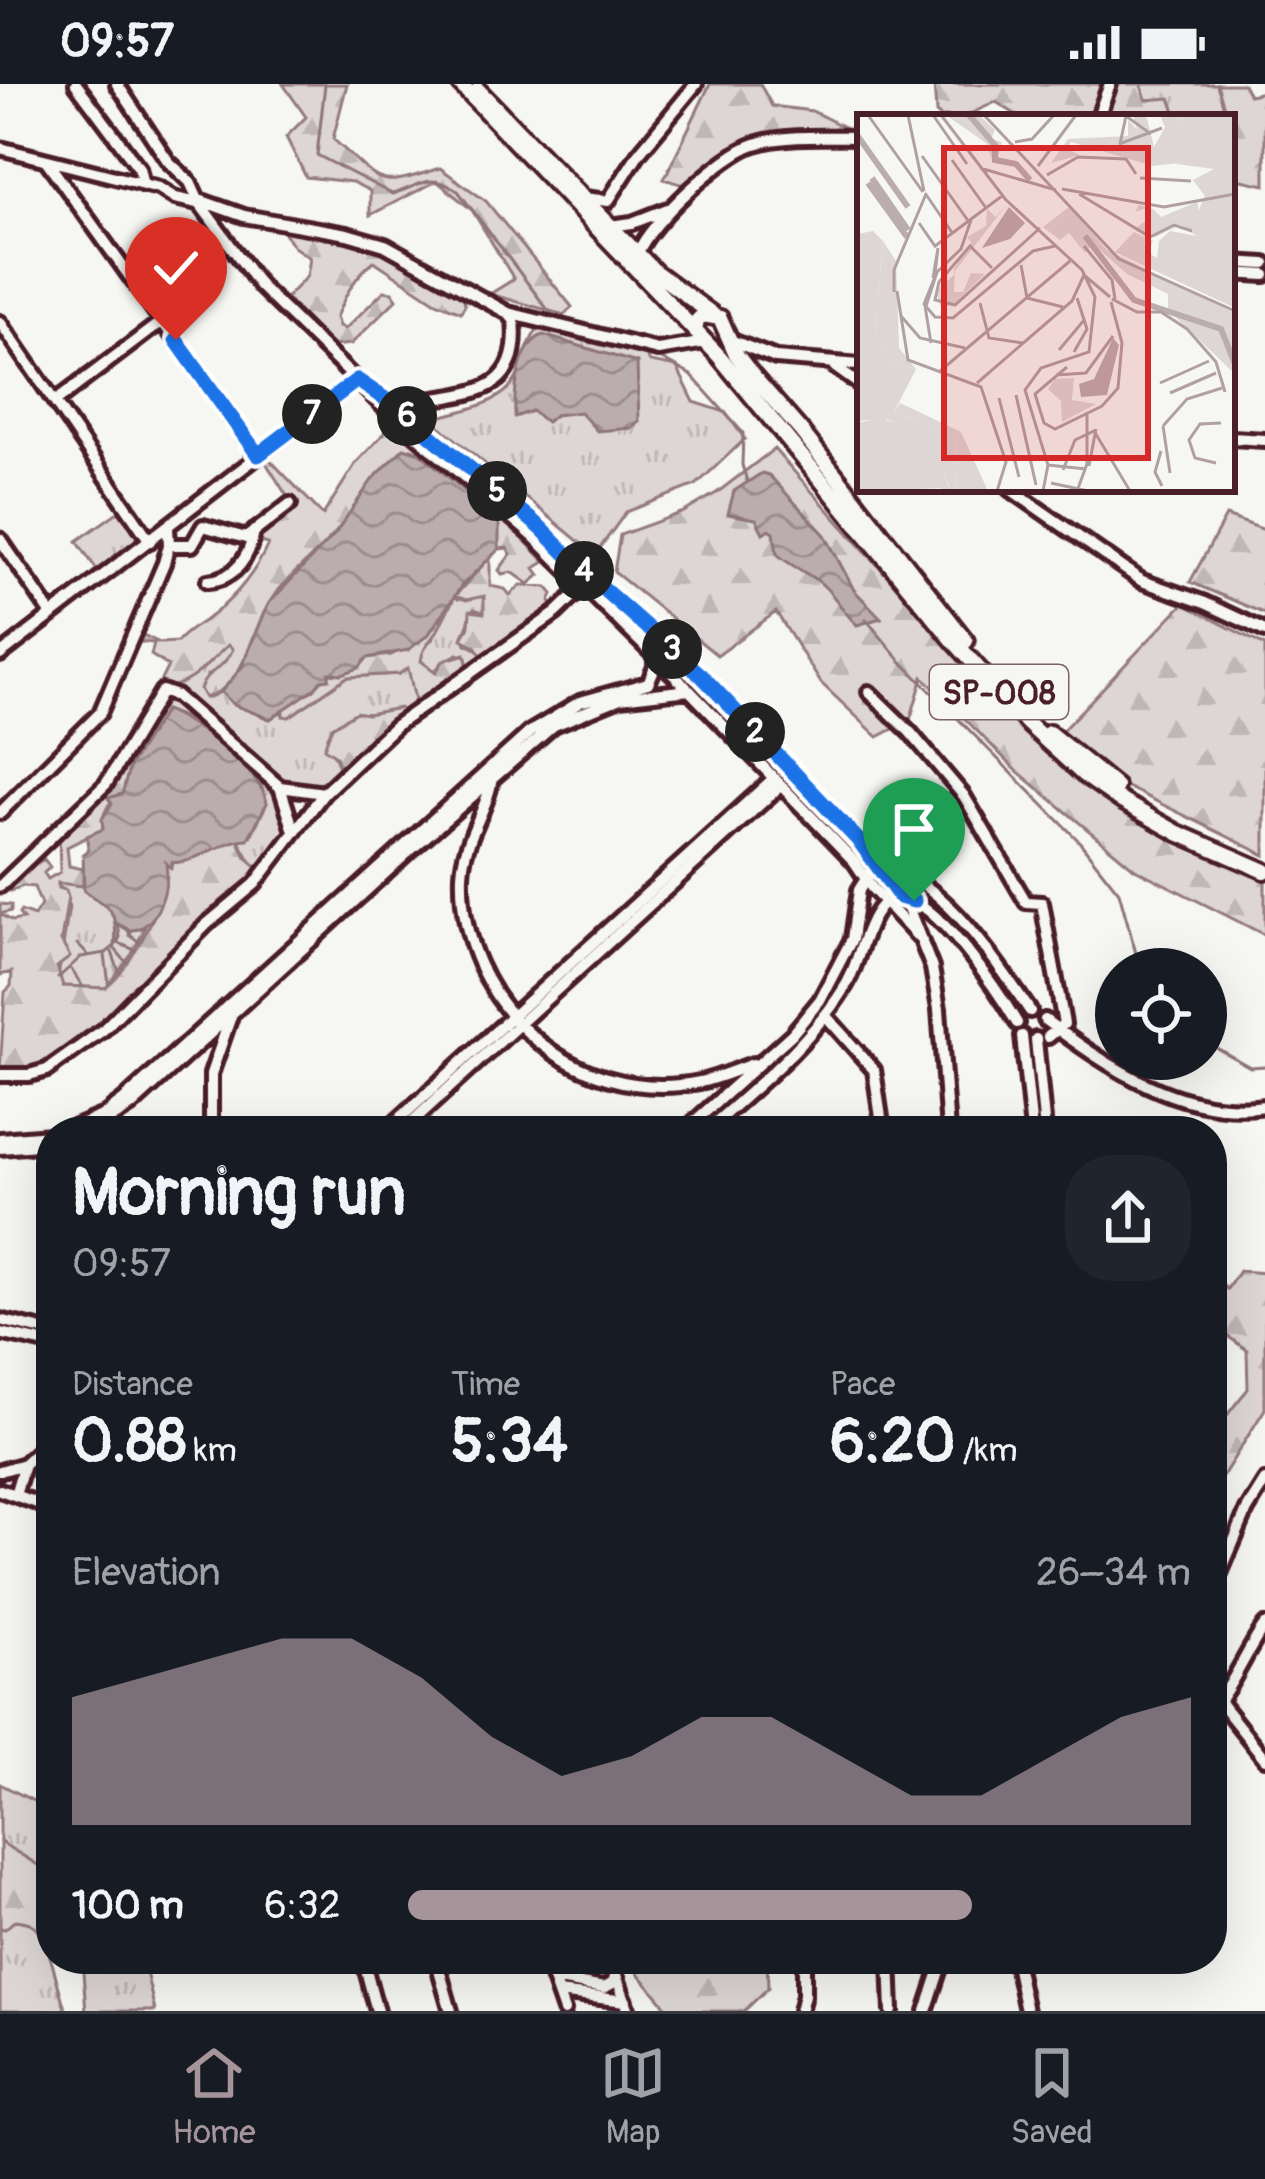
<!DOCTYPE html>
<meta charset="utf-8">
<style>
:root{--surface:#171b24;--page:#20242c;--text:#f1f3f6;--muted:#9ea1a6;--line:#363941;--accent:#a6949b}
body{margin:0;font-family:Pangolin,sans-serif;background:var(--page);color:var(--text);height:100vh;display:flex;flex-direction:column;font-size:45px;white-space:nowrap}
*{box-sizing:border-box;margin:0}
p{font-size:39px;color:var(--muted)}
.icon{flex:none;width:66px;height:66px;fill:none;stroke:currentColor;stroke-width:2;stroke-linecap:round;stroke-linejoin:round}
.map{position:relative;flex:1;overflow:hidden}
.side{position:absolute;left:36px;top:1032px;width:1191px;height:858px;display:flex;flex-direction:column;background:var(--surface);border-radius:48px;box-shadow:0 12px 48px #0002}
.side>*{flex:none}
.fabs{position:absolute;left:1095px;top:864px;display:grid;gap:24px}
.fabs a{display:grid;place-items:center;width:132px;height:132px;border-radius:50%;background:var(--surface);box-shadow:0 12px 48px #0002;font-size:60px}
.pin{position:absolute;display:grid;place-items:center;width:102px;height:102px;color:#fff;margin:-123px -51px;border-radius:50% 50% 50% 0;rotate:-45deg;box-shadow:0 0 12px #0007}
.pin .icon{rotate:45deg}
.km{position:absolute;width:60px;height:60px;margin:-30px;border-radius:50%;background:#222;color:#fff;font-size:33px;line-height:60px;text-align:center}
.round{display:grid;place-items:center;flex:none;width:126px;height:126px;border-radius:48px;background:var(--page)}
.head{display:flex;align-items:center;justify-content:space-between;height:204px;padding:0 36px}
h1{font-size:66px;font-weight:700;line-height:90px}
.figures{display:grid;grid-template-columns:repeat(3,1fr);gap:18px;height:204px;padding:12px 36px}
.figures div{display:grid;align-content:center}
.figures b{font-size:60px;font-weight:700}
.figures small{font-size:33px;font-weight:400}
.figures p{font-size:33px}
.chart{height:336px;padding:24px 36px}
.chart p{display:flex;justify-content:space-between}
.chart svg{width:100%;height:216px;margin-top:12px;fill:var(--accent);opacity:.7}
ul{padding:0 36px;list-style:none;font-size:39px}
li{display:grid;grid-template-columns:192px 144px 1fr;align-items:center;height:90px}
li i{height:30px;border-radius:15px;background:var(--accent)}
.status{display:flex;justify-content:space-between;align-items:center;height:84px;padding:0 60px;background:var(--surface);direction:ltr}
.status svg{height:33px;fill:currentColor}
.tabs{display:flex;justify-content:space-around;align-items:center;height:168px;border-top:3px solid var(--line);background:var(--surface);font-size:33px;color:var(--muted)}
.tabs a{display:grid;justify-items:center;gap:6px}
.tabs .active{color:var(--accent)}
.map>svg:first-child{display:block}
</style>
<div class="status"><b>09:57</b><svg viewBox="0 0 49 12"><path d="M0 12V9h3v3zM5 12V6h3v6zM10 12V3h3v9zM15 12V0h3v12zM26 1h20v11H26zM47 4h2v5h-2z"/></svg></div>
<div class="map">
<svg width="1265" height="1927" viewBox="0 0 1265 1927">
<defs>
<pattern id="grass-tufts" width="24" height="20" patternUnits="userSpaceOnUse" patternTransform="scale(3)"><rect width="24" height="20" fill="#ddd6d5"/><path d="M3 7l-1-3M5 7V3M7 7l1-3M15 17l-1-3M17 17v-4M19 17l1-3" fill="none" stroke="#bfb7b7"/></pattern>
<pattern id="forest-firs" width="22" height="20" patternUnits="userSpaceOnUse" patternTransform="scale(3)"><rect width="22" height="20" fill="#ddd6d5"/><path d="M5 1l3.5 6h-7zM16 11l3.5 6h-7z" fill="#bfb7b7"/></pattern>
<pattern id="water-waves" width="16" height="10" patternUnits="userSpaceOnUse" patternTransform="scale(3)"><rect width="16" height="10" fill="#bbadae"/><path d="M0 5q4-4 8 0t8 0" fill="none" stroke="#9a8c8e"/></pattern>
</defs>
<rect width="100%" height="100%" fill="#f6f6f2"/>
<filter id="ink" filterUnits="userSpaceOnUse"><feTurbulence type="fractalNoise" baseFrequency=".00833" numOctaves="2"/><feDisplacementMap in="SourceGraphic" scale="24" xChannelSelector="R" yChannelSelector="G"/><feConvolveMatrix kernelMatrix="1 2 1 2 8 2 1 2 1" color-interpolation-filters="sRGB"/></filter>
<g filter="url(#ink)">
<!-- grass -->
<path fill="url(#grass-tufts)" stroke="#947a80" stroke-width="3" d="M1141 0H1217L1227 33H1177L1170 15 1146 16Z
M539 243 645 270 650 278 677 283 694 318 725 328 745 355 696 401 626 428 595 471 431 335C458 327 501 322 516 295 526 277 525 261 539 243Z
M119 427 136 452 135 458 97 486 77 457Z
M477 510 486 516 485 529 474 525 463 552 466 560 491 572 469 590 466 574 458 570 444 577 434 588 421 577 424 561 433 555 455 512 458 515Z
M228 560 234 565 219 587 207 591 208 614 221 608 234 621 270 635 283 625 281 629 289 633 347 593 399 590 409 584 417 625C386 641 351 611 327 654L341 688 316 706 286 703 170 604Z
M263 695C308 729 281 758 256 793V787L238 755 251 752 267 719 260 698Z
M58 798 83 802C93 817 83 806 98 814 114 822 116 842 118 859V840L129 847 145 844 132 870 106 904 63 902 58 894 69 823Z
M0 1700 51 1726V1789L0 1758Z
M15 1836C20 1837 30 1837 34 1840 48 1851 58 1906 66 1927H0V1844L5 1845Z
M82 1875H143L155 1927H86Z"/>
<!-- forest -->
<path fill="url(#forest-firs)" stroke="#947a80" stroke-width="3" d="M283 0H347L333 55C384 100 373 106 440 84L486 117 572 223 564 231 490 210 514 195 472 126 437 97 370 131V107L352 98 306 93 286 53 306 33Z
M710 0H760L772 22 812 27 844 43C812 49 777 42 747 55 720 66 707 100 678 110L681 100 664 95Z
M934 0H1141L1146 16 1170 14 1177 33H1020L996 18 963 33H941L936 29Z
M1217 0H1243L1249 11 1263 8 1262 0H1265V101L1232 94V33H1227Z
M281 145C354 144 402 174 463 208L465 221 461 228 436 218 374 177C354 193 346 210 336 233L339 242 345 245 384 207 392 208 397 215 351 260 333 262 286 214 307 192 310 174 294 163Z
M392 341 419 363 418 368 411 365C376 386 362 417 336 448 316 472 289 490 271 516 249 548 248 601 205 614L200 605C206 587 225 584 233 565L228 561C209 578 191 602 163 604L161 596 168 582 151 571 154 559 141 558V550L160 559 177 558C188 544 202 540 215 529 237 511 257 486 268 460L257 457 256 451 272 443 291 426 290 417 265 377 270 376 323 431 356 379Z
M774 365 1013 633 1085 696 1265 792V851L1135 785 1016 686 923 593 910 636 878 653 821 599 776 528 717 571 614 488 620 451 684 428 718 408Z
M1226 432 1265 446V530L1190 498Z
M503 434 545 478 535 484 540 491 529 500 512 488 502 490 499 486 511 470 507 464 499 465 497 437Z
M490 473V502L505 505 510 511 521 501 547 503 553 510 550 517 554 529 491 572 481 571 475 562 462 555 469 542 470 527 484 529V512L466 516 455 512Z
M1183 520 1265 562V771L1121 700 1060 649Z
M444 529C441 551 423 557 421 577L436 588 443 577 465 570 469 590 417 625 408 584 399 590 347 593 289 633 283 632V625L314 605 322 596 329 595V589L356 583 367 574 391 571 428 551Z
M167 613 188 626V635L165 626 122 711C109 715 101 731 103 745L67 763 69 782 83 785V802L58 799V804L66 806 68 813 61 857 70 873 57 883 63 902 106 904C135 876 167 819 166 779L238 755 246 773 256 782V793L205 834 89 952 48 981 0 987 5 908 11 902 12 888 0 891V820L11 821V827L0 830 12 837 23 835 19 830 21 827 34 832 41 821 34 803 23 802 10 807 4 802 44 775 50 783 44 789 48 795 60 788 59 751 78 731Z
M400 624 405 631 341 688 336 672 324 664 332 643 356 628 367 630Z
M1239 1187 1265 1189V1325L1212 1409C1212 1352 1211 1349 1248 1305L1247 1266 1212 1241V1194L1227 1205Z
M0 1758 51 1789V1869C32 1853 48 1839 15 1836L5 1845 0 1844Z
M634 1875H767L768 1904 744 1927H670L637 1888Z"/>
<!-- water -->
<path fill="url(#water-waves)" stroke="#8e747a" stroke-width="3" d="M543 251 637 279 639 337 632 344 597 347 580 328 555 331 546 338 532 327 515 333C514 309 517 262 543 251Z
M404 364 420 369 494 431 499 441V465L462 501 428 551 408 566 367 574 359 584 342 590 329 589V595L321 596 314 605 270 635 234 621 221 608 242 583 269 519 335 450 372 396Z
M762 389 769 391 825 451 854 506 881 534 857 541C844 529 837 515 825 503 815 492 791 483 777 470L774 448 769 445 763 449 756 435 728 430 734 407Z
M165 626C194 637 262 688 267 719L248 755C223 755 189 783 172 778L171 784 166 779C170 802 158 845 131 846L130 852 128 845 118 840 120 853 115 862C118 824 111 826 84 807L83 770 88 766 87 752 103 745 102 735 112 720 108 714 122 710 130 681Z"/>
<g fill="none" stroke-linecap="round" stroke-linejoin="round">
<!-- stream -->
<path stroke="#8e747a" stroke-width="3" d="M325 0 317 71 392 110C422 102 428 87 458 107L551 230 564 234
M654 271 691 291 743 349 742 381 747 397
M866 535 900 576 1078 756 1119 808 1137 873 1145 885
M130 851 139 858
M118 859 135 866
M77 860 88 871
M115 865 126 878
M112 868 119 888
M105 871 109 901
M71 885 83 903
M58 894 81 873 106 869 115 862
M1206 958 1250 983 1265 982"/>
<defs>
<path id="minor" d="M76 0 139 84 143 101
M117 0 168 77 190 98 200 120 260 202 390 329 533 452 689 606 854 777 872 804 922 857
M1098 33 1110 0
M0 64 159 104 175 114 198 119
M46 76 258 371
M584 114 608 117 639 69 696 0
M199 116 244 132 347 150 385 161 508 229 658 266 706 258
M610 142 632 139 668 125
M638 169C649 139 723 70 755 60 786 50 827 53 860 53
M1232 178 1265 180
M1232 189 1265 191
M0 238 150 457
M730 256 776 274 860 281
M835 283 860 301
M382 316 397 323 543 445 585 489 702 592 881 784 910 828 932 884 939 925 948 1047
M55 318 162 237
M397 323C456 305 523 322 514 236L508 229
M1232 354 1265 356
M1010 405 1142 497 1205 519 1265 547
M0 455 52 531
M169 461H192L203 442 246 454 290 420
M208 497C236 495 250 472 254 447
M0 571 357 296
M869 608 910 648 964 712 1026 818 1042 819 1064 940 1048 953
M492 694C487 728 464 753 462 791 458 917 572 1024 700 998 718 994 736 986 753 980
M280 703 324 709
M0 729 100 629 164 479 169 461 168 444
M0 802 106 700 162 607 176 612 280 703 294 747
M826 932 874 986 883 1047
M1045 936C1109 983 1181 1034 1265 1022
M1022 952 1032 1047
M1036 955 1045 1047
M0 991H29L47 986 103 946 207 840 255 800 324 709 395 642 556 529 585 501
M66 1047 104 1031 124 1016 530 648 580 618 648 599 655 583V572
M91 1047 131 1022 407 769 554 641 620 614 689 606
M211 1047V990L232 929
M386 1047 773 695
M402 1047 780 702
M684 1047 792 950 820 916 852 855 859 806 871 787C927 769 1003 887 1030 927
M706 1047C756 1002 810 960 846 901 861 877 868 813 900 813 935 813 1000 910 1017 939
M0 1055 51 1051
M0 1064 51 1060
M0 1236 51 1248
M0 1249 51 1260
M0 1387 24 1380 51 1355
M0 1406 51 1424
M15 1411 24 1380
M1212 1508 1247 1426 1265 1397
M1212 1595 1222 1621 1265 1675
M1212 1624C1227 1613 1249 1562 1265 1541
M363 1875 377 1927
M436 1875 451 1927
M546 1875 564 1927
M610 1875 629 1927
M890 1875 892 1927
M1015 1875 1026 1927
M553 1895 604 1904 613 1899 616 1890
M558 1909 626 1917
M800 1927 804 1911V1875
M926 1927 943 1875"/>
<path id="major" d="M460 0 719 272 953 556 1027 639 1084 691 1123 718 1178 749 1265 787
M478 6 655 188 712 230
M695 247 697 237 703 231 720 234 736 270 752 291 801 347 966 557
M1049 649 1116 703"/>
</defs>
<!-- minor casing -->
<use href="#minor" stroke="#4a1f2b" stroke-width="20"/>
<!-- major casing -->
<use href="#major" stroke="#4a1f2b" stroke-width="22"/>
<!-- minor -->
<use href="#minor" stroke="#f6f6f2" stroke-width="10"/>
<!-- major -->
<use href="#major" stroke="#f6f6f2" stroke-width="14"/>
</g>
</g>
<g fill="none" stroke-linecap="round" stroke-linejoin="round" filter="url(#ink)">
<defs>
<path id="route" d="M176 256 258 371 357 296 397 323 542 445 585 489 702 592 860 758 900 813 914 817"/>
</defs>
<!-- route casing -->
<use href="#route" stroke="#fff" stroke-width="24"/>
<!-- route -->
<use href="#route" stroke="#1a73e8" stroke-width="15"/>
</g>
<g text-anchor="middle" stroke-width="12" stroke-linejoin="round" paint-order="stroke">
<!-- shield labels -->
<rect fill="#f6f6f2" stroke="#7e6067" stroke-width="3" x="930" y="581" width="138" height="54" rx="9"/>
<g font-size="33" font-weight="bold" fill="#4a1f2b">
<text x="999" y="620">SP-008</text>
</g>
</g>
<!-- overview -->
<g transform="translate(857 30)">
<rect width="378" height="378" fill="#f6f6f2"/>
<path d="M327 1H378V99L341 98 348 82 336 66 357 55 320 50 316 21ZM26 127 39 147 42 234 59 255 34 249 18 218ZM43 289 104 318 131 377H98L100 324 37 298ZM25 304 92 330 98 346 77 332 92 374 0 377V309Z" fill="#ddd6d5"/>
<path d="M89 1H122L138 16 134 25 145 28 141 43 158 48 179 70 158 50 136 49 129 29ZM276 1H289L297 33 308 13 303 1H327L316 21 322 49 296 52 214 28 210 35 223 41 194 49 211 25 271 22V6L280 15ZM340 88 342 97 378 99V194L258 138 277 118 296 127 291 139 300 144 302 127 313 117 340 122 323 111 298 123 279 114 291 105 290 94 278 98 282 91 296 95 304 103ZM151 89 98 157 97 178H106L114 159 128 160 95 192 83 191 79 177 97 161V155L114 128 110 123 129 112 130 95 139 103ZM212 93 250 136 378 199V260L311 196V180L270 160 236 130 228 139 212 119 203 126 186 113ZM16 117 26 127 18 218 34 249 59 255 37 298 100 324 98 377H84L83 375 92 372 74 328 30 305 0 307V120ZM217 264 215 286 239 290 205 308 204 287 191 275 198 265Z" fill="#ddd6d5"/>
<path d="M152 93 168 109 153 125 125 134ZM256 224 262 231 250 281 224 283 222 270 237 265Z" fill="#bbadae"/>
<path fill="none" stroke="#bbadae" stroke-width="6" d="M112 1 138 31V46L159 50 173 66M0 21 51 93M15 64 51 116M11 69 50 123M228 122 277 186 364 215 378 250"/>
<path fill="none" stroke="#b1a0a2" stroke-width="3" d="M11 1 66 78M51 1 67 77M76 1 110 50M84 1 149 86M127 1 262 145 378 197M158 28 175 25 197 1M262 30 305 14M263 30 269 2 294 20M65 42 112 108M95 46 129 94M181 52 219 1M123 54 199 76M190 61 221 43 269 45 279 60M283 64 334 67M205 75 307 93 378 80M68 79 96 120M222 80 293 123 317 111 335 117M148 85 225 156 238 183 232 238 184 254 168 276 191 351 186 377M62 109 78 132 145 82M227 132 255 166 258 185M164 151 170 184 206 193M135 154 113 132 82 168 78 186 98 191 183 114M80 158 104 135 114 106M76 164 81 134 78 160M40 177 51 246 124 273 149 348 140 377M37 178V156L69 80M255 185 280 198H304L330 215 359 248 368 278M123 189 132 224 166 229M68 192 74 229M69 192 80 158 67 190 78 203 96 204 176 137 198 132M44 202 63 224 108 234M202 236 228 205M217 238 230 215 220 184M210 253 178 280 187 309 198 315 245 292 261 274 265 229 254 188M82 258 213 147M199 261 229 259 256 222M120 269 215 187 227 161 253 183M303 269 352 247M313 279 359 259M159 281 179 371M142 284 162 363M306 312 330 285 365 274M306 312 313 359M304 337 298 358 305 372M359 349 338 344 332 326 343 310 364 309M191 351 229 355M232 352 239 315M206 356 218 326 237 317 273 377M194 369 231 377M220 377 230 350V301"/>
<path fill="#d62828" fill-opacity="0.15" stroke="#d62828" stroke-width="6" d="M87 34H291V344H87Z"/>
<rect width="378" height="378" fill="none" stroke="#4a1f2b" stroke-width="6"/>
</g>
</svg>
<div class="fabs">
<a><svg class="icon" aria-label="locate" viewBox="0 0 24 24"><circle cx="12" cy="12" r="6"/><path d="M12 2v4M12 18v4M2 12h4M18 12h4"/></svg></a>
</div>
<div class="pin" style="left:914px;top:817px;background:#1e9e55"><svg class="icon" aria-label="arrive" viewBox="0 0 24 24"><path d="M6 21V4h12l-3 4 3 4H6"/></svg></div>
<div class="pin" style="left:176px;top:256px;background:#d93025"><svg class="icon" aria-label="check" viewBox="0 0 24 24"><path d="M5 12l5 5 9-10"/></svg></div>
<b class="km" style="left:755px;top:648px">2</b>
<b class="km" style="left:672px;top:565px">3</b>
<b class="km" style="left:584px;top:487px">4</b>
<b class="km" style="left:497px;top:407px">5</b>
<b class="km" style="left:407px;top:332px">6</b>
<b class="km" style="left:312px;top:330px">7</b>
<section class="side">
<div class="head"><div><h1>Morning run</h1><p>09:57</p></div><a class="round"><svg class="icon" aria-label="share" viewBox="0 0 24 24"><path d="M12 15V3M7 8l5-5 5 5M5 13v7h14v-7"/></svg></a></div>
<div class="figures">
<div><p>Distance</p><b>0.88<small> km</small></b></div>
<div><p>Time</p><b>5:34</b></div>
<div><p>Pace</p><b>6:20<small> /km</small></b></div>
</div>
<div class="chart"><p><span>Elevation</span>26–34 m</p>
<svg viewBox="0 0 160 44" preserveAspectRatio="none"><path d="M0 44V18L10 14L20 10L30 6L40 6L50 14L60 26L70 34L80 30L90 22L100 22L110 30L120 38L130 38L140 30L150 22L160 18V44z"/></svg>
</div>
<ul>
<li><b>100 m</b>6:32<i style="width:72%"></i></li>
</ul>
</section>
</div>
<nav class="tabs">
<a class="active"><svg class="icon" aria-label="home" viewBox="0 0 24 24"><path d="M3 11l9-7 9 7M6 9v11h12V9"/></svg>Home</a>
<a><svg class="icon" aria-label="map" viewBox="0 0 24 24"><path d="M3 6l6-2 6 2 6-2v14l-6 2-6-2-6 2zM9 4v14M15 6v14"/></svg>Map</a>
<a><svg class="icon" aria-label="saved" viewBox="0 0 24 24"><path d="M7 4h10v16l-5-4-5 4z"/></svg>Saved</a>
</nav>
